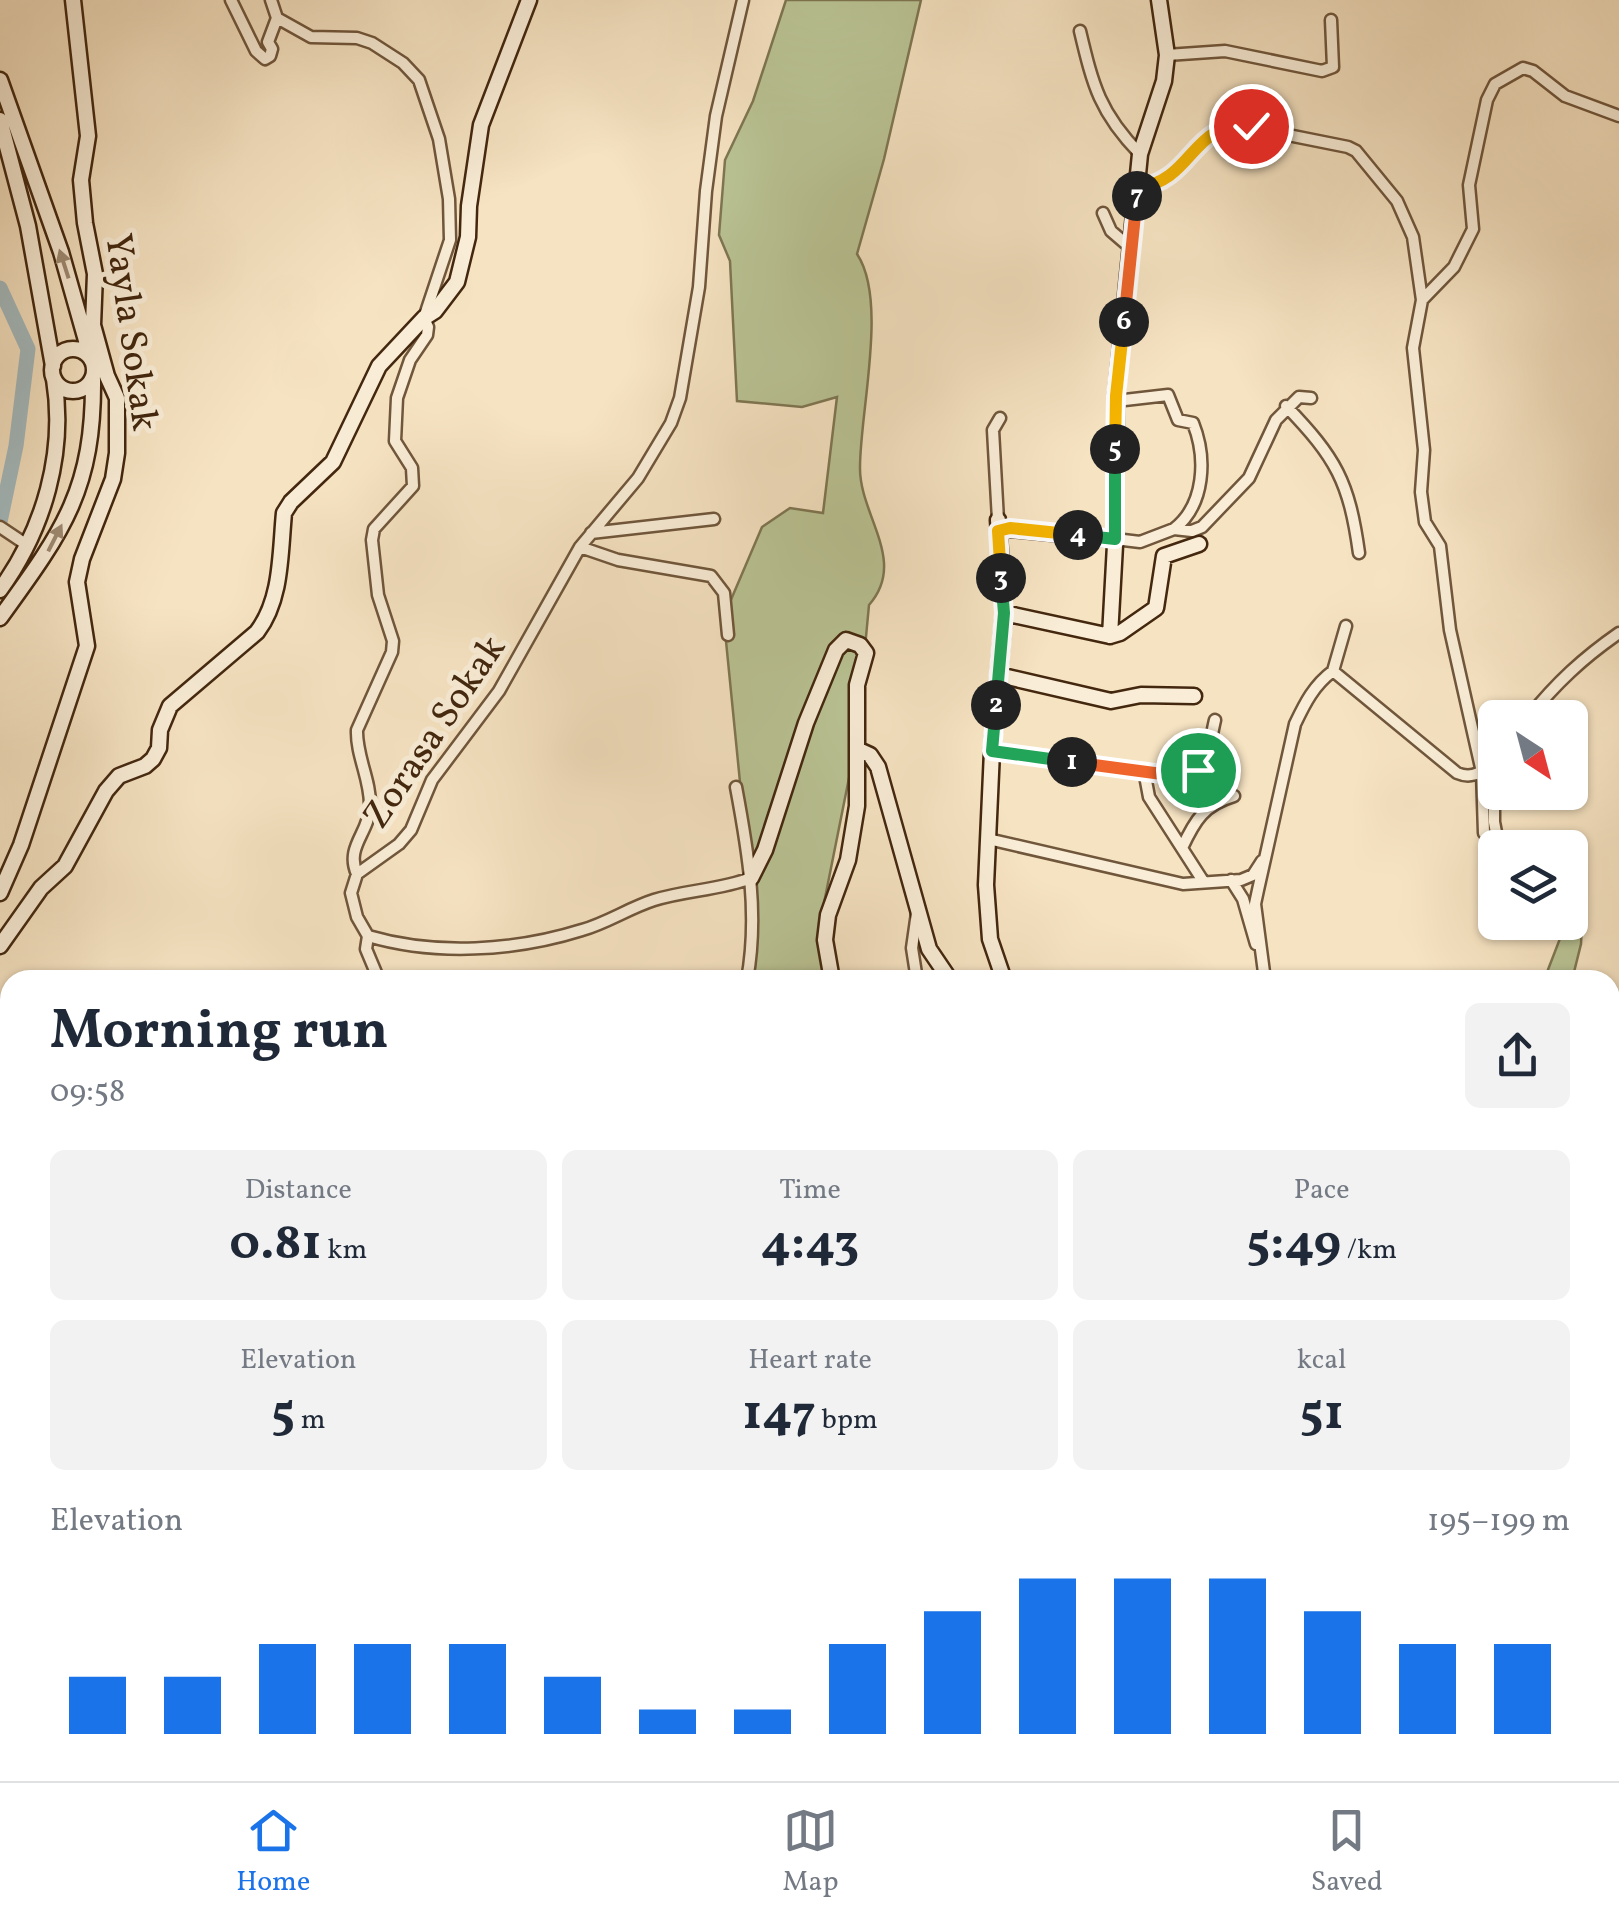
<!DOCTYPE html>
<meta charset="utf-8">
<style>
:root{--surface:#fff;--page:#f2f2f3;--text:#1f2937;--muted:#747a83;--line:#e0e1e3;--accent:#1a73e8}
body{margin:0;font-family:Vollkorn,serif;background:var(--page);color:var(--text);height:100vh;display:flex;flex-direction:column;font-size:38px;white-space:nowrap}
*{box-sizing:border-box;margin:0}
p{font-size:32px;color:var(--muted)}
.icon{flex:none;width:55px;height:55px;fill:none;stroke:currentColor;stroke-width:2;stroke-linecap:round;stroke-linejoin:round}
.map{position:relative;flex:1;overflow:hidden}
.sheet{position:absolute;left:0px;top:970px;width:1620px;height:812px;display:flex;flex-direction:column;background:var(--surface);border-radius:30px 30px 0 0;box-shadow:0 2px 8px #0004}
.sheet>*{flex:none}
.needle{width:65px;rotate:144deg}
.controls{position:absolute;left:1478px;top:700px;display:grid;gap:20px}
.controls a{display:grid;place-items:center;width:110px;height:110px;border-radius:15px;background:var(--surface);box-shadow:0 2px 8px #0004;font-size:50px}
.pin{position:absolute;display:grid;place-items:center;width:85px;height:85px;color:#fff;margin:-42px;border:5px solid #fff;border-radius:50%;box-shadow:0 2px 10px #0007}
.km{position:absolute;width:50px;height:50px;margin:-25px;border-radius:50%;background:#222;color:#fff;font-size:28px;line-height:50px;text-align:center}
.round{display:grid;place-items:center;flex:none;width:105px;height:105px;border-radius:15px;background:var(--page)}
.headline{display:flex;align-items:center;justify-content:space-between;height:170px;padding:0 50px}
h1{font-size:55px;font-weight:700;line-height:75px}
.figures{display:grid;grid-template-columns:repeat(3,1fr);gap:15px;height:170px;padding:10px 50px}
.figures div{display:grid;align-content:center;border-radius:15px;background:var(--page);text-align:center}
.figures b{font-size:50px;font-weight:700}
.figures small{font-size:28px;font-weight:400}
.figures p{font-size:28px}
.chart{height:280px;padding:20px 50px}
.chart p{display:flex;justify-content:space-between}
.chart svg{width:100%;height:180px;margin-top:10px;stroke:var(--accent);stroke-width:6}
.menu{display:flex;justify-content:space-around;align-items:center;height:140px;border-top:2px solid var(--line);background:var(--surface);font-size:28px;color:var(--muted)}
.menu a{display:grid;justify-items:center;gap:5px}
.menu .selected{color:var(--accent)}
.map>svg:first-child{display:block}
</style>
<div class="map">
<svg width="1619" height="1781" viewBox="0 0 1619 1781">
<rect width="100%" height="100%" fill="#f6e3c2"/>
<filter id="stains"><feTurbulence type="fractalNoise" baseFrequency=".002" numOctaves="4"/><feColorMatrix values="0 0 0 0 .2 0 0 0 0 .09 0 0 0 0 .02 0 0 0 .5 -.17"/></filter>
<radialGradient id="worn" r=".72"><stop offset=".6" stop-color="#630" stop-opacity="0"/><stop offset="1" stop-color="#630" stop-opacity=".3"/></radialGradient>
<!-- green -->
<path fill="#bac495" stroke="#7e7652" stroke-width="2.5" d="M786 0H921L884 159 857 254C888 300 860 411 860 467 859 515 908 561 869 605L856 743 820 923 829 980H746L752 903 725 631 727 609 762 527 790 508 823 513 837 397 802 407 737 401 730 261 719 235 725 160 753 101Z
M1574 860 1585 867 1581 944 1572 980H1544L1566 923 1570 922Z
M1610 1040 1619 1043V1163L1610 1189Z
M1352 1773H1581L1577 1781H1353Z"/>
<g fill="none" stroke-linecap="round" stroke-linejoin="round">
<!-- river -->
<path stroke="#a4bbc0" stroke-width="15" d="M0 288 28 349 16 446 0 522"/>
<defs>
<path id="street" d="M231 0 256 51 265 59 270 56 272 49 268 42 277 18 271 0
M743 0 716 116 706 191 699 287 680 398 671 423 638 478 580 547 499 691 432 780 411 830 399 844 357 874 351 893 357 917 368 936C436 956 515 951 582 930 607 923 629 908 654 900 686 890 720 890 751 878
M277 18 311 37 357 38 372 43 403 63 419 80 439 139 449 199 450 240 424 318 428 327 427 335 410 360 397 398 395 441 412 468 413 486 374 529 372 540 378 595 393 641 392 652 357 730C356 756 371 780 370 807 369 833 345 847 357 874
M1080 31C1093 86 1100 113 1140 154
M1167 55 1225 51 1322 71 1333 67 1331 20
M1138 188C1187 182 1190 137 1233 124L1348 147 1356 151 1397 201 1413 237 1422 300 1413 348 1424 450 1421 492 1425 522 1440 546 1450 630 1482 772 1484 833
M1103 213 1111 231 1132 249
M1422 300 1454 267 1473 229 1469 185 1487 100 1495 84 1523 68 1533 71 1565 96 1619 116
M1116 401 1168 395 1178 420 1193 423C1207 458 1205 505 1174 529
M1286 406C1336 458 1349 481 1359 553
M998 520 993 430 1000 418
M0 527 27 545
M591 533 714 519
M1115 539 1140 542 1174 529 1192 531 1202 527 1249 478 1276 420 1299 397 1311 398
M580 547 618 560 711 576 724 593 728 635
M1333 671 1346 626
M1528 718C1556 683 1583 658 1619 633
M992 751 1162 774C1212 773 1205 763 1215 720
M1482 772 1494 778V822L1499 848
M1146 781 1149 797 1203 881
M736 787C748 851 759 915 747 980
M988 839 1183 884 1241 880 1253 875 1262 861
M1182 848C1195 820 1204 805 1234 796
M1231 880 1243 899 1256 944
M368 936 366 949 379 980
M917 980 912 948 917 913
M1265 980 1255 904 1258 890 1295 724C1305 703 1314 685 1333 671L1457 773C1473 780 1485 771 1495 758
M0 1306 10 1288
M0 1430 10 1424
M0 1574 10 1614
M0 1746 10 1710
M798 1772 803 1781
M1201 1772 1202 1781
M1269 1772 1271 1781
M1333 1772 1336 1781
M1345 1772 1348 1781
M1426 1772 1428 1781
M900 1774 904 1781
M0 1780V1781
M80 1781 81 1772
M156 1781 157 1772
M221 1781 223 1772
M372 1781V1772
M441 1781 455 1777 457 1772
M641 1781 647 1772
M711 1781 712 1772"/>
<path id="secondary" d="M0 80 61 252 91 358
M0 120 28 226 53 366
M52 370a21 21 0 1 1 42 0a21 21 0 1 1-42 0Z
M998 520 1004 613 992 751 986 885 990 939 1004 980
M998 531 1011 529 1115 539
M0 590C44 529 66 453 54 379
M1004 613 1110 636 1115 545 1116 396 1140 154 1164 81 1167 55 1159 0
M0 618C63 531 94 490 93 379
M1110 636 1120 633 1156 608 1164 556 1199 544
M999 675 1111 701 1141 695 1194 696
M859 750 870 755 878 767 929 949 950 980
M751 878 765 850 806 723 836 650 846 640 860 645 866 653 857 685V806L848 860 828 915 825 940 832 980
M0 893 21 845 87 646 77 582 82 559 113 479 117 453V398L107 376 93 325 95 274 85 223 81 180 88 136 73 0
M0 946 41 888 65 866 106 791 119 776 145 766 153 759 159 748 160 730 170 706 257 632C282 599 280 554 284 513L291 502 333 462 379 366 424 318 435 311 457 282 468 237 469 206 481 125 529 0
M862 1772 866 1781
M957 1772 968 1781"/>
</defs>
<!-- street casing -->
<use href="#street" stroke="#70563b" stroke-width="15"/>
<!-- secondary casing -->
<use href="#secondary" stroke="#43270e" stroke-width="19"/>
<!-- street -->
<use href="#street" stroke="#f9edd7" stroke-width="10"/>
<!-- secondary -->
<use href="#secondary" stroke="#f9edd7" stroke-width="14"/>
</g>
<!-- one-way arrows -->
<defs><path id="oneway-solid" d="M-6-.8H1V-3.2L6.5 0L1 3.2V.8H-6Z" transform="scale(2.5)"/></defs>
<g fill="#9e8a72">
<use href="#oneway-solid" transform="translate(64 264) rotate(-108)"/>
<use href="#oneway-solid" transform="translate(55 538) rotate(-63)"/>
</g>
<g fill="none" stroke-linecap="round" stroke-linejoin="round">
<defs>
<path id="split-1" d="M1072 762 1162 774 1198 770"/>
<path id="split-2" d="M996 705 992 751 1072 762"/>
<path id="split-3" d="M996 705 1004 613 1001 578"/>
<path id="split-4" d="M1001 578 998 531 1010 528 1078 535"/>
<path id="split-5" d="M1078 535 1115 539V449"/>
<path id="split-6" d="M1115 449 1116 396 1124 322"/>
<path id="split-7" d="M1124 322 1137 196"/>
<path id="split-8" d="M1137 196 1138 188C1195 180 1191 120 1251 126"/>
</defs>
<!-- split-1 casing -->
<use href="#split-1" stroke="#fff" stroke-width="20"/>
<!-- split-2 casing -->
<use href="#split-2" stroke="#fff" stroke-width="20"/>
<!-- split-3 casing -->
<use href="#split-3" stroke="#fff" stroke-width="20"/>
<!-- split-4 casing -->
<use href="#split-4" stroke="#fff" stroke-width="20"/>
<!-- split-5 casing -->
<use href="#split-5" stroke="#fff" stroke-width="20"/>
<!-- split-6 casing -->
<use href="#split-6" stroke="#fff" stroke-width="20"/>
<!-- split-7 casing -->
<use href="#split-7" stroke="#fff" stroke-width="20"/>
<!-- split-8 casing -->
<use href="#split-8" stroke="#fff" stroke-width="20"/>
<!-- split-1 -->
<use href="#split-1" stroke="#f0652b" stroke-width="12"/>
<!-- split-2 -->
<use href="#split-2" stroke="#22a559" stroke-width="12"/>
<!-- split-3 -->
<use href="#split-3" stroke="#22a559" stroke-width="12"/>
<!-- split-4 -->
<use href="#split-4" stroke="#f5b400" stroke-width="12"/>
<!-- split-5 -->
<use href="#split-5" stroke="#22a559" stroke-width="12"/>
<!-- split-6 -->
<use href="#split-6" stroke="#f5b400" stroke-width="12"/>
<!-- split-7 -->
<use href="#split-7" stroke="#f0652b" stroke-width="12"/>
<!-- split-8 -->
<use href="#split-8" stroke="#f5b400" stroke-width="12"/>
</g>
<g text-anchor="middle" stroke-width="10" stroke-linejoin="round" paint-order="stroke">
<!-- street labels -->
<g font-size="38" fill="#43270e" stroke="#f9edd7">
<text transform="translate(133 332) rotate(82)" y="13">Yayla Sokak</text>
<text transform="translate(433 731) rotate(-56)" y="13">Zorasa Sokak</text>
</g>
</g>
<rect width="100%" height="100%" filter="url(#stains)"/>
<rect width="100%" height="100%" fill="url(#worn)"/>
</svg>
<div class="controls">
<a><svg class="needle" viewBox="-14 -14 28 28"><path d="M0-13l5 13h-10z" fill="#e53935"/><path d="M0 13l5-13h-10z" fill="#747a83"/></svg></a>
<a><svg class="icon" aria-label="layers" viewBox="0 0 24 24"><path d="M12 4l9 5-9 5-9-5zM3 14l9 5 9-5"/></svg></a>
</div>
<div class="pin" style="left:1198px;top:770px;background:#1e9e55"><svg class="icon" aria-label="arrive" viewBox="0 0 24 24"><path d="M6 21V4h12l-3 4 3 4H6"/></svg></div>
<div class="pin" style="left:1251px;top:126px;background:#d93025"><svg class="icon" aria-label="check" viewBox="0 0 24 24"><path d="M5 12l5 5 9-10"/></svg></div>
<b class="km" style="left:1072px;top:762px">1</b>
<b class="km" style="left:996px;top:705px">2</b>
<b class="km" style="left:1001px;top:578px">3</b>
<b class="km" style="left:1078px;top:535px">4</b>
<b class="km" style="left:1115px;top:449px">5</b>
<b class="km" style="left:1124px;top:322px">6</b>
<b class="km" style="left:1137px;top:196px">7</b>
<section class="sheet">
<div class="headline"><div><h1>Morning run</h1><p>09:58</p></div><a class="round"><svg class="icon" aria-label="share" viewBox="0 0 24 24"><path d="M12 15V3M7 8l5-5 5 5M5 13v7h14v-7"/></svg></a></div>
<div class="figures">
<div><p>Distance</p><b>0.81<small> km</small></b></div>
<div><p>Time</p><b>4:43</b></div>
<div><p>Pace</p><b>5:49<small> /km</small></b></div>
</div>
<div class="figures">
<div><p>Elevation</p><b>5<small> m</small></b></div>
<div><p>Heart rate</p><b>147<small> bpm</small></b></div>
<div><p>kcal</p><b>51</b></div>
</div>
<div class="chart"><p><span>Elevation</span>195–199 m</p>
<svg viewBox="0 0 160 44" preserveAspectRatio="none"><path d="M5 44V30M15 44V30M25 44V22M35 44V22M45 44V22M55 44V30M65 44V38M75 44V38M85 44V22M95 44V14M105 44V6M115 44V6M125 44V6M135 44V14M145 44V22M155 44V22"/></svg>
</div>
</section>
</div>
<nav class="menu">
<a class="selected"><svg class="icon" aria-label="home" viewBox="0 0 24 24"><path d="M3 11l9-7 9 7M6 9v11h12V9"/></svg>Home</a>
<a><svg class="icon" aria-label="map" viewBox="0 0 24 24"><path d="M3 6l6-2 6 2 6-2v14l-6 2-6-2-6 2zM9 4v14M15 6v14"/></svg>Map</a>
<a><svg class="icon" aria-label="saved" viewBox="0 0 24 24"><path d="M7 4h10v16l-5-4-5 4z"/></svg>Saved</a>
</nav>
